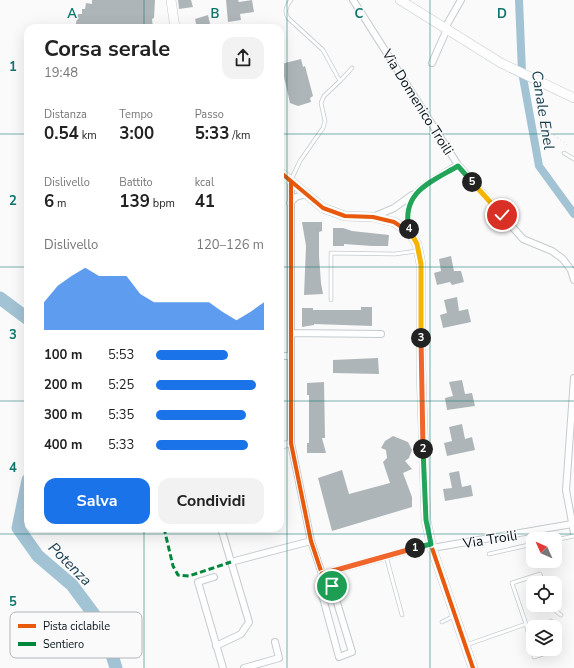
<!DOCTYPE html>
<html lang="it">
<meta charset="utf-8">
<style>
:root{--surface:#fff;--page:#f2f2f2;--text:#222;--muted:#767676;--accent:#1a73e8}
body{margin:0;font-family:"Nunito Sans",sans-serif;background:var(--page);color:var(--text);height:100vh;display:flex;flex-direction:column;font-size:15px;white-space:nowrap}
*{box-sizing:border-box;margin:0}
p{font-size:13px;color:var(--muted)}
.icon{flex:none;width:22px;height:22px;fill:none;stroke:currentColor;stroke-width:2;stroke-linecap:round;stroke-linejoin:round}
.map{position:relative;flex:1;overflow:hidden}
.sheet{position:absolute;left:24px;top:24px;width:260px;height:508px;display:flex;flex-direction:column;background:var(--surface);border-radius:12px;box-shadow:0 4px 16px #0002}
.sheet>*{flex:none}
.needle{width:26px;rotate:315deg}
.fabs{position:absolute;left:526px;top:532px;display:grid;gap:8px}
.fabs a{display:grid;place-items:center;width:36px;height:36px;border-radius:8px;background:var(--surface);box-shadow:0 4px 16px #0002;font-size:20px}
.pin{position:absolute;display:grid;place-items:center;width:34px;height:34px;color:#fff;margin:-17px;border:2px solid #fff;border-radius:50%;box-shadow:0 1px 4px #0007}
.km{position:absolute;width:20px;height:20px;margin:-10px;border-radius:50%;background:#222;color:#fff;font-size:11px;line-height:20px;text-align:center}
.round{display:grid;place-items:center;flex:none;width:42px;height:42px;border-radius:12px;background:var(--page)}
.headline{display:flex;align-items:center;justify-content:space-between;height:68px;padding:0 20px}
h1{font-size:22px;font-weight:700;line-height:30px}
.stats{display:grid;grid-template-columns:repeat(3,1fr);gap:6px;height:68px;padding:4px 20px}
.stats div{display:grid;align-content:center}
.stats b{font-size:17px;font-weight:700}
.stats small{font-size:11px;font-weight:400}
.stats p{font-size:11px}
.chart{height:112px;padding:8px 20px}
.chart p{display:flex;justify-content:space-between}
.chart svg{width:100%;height:72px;margin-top:4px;fill:var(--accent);opacity:.7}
.button{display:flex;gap:8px;margin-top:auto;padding:8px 20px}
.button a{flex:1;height:46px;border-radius:12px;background:var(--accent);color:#fff;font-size:16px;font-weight:700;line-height:46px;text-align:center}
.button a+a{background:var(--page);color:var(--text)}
ul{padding:0 20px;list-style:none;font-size:13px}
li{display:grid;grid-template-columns:64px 48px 1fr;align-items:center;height:30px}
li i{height:10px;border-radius:5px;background:var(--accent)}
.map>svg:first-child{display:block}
</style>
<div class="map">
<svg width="574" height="668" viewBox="0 0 574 668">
<rect width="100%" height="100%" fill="#fafafa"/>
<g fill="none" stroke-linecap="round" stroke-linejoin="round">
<!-- canal -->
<path stroke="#a2c3d4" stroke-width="8" d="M519 0 522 72 539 166 574 214"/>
<!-- river -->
<path stroke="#a2c3d4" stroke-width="13" d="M0 298 28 319
M28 480 18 528 38 556 72 585 104 628 116 668"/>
</g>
<!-- building -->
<path fill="#aeb5b8" d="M92 0H155L154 18 152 19 153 28H75L78 14H82V9H85L86 3 92 4Z
M178 0H191L193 7 179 9Z
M226 0H238L239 2 252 0 254 12 240 14 241 20 228 22Z
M208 15 211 28H197L195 19Z
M301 59 303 67 305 66 313 96 310 98 311 102 298 106 290 103 281 64Z
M302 222H322V231L319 232V256L321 283 323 294 304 295 306 246Z
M333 228H343L352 231 389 235 388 246H372L344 244V246H333Z
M451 256 454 271H461L464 282 452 285 450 282 437 285 434 273 441 271 439 259Z
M457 297 459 311 468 309 471 322 443 328 440 315 447 313 444 300Z
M361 307H372V326L314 324V325L302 327V308H313V310H361Z
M378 358 379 374 333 373V360Z
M462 380 465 394 472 393 475 406 447 410 445 398 453 396 449 382Z
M324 382 325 438H322L326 453H307V443H309V395H307V383Z
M462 424 465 439 472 437 475 450 447 456 444 443 452 441 449 427Z
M393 436 408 442 412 450 409 458 405 461 412 469 403 473 412 497V507L332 531 318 478 342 470 349 494 390 483 383 462 387 458 386 450 381 448 385 441Z
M459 471 462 487 471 485 473 496 445 501 443 489 452 488 449 473Z"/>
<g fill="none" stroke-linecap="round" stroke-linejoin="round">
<defs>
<path id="lane" d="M291 0C286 6 284 12 288 18L323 50 340 81 324 96 321 103 325 121 323 128 300 161 291 180
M340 81 352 68
M564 153 574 159
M331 300V253L395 254 417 251
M555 540 574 536
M489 554 533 544
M386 556 402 615
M552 605 553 609 561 615
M551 621 553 627
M442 622 454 616
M526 624 534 657 558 649 555 637
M466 645 526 624 512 583 540 574 543 583"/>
<path id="street" d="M353 0 458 165 523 239 552 251 563 259 571 270 574 280
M445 28 461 0
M432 63 447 29
M291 181V443L311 541 322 574 431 544
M290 203 296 197 306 194
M373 217 394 208 412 195
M409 232C401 191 428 184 458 165
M291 333 381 334
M280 356H291
M574 378 566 490 574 533
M280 446 291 443
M432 548 572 524
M231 562 311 541
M322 574 332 586 352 652 339 657 320 587Z
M214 577 198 582 223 668
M216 646 241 634 249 622 221 528
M244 668 279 658 275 642"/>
<path id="secondary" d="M171 0 175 28
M400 0 501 63 574 98
M280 172 323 208 345 216 373 217 394 222 409 232 417 244 421 264V369L426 520 432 548 473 668"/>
</defs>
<!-- lane casing -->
<use href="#lane" stroke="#c4cbcf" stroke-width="4.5"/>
<!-- street casing -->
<use href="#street" stroke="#c4cbcf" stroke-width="8"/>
<!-- secondary casing -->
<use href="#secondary" stroke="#c4cbcf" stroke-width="10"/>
<!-- path -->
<path stroke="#e5e5e5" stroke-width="1.5" stroke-dasharray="1 3" stroke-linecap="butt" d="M554 135 567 144 565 148"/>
<!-- lane -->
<use href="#lane" stroke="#fefefe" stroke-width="3"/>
<!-- street -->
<use href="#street" stroke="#fefefe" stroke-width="6"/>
<!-- secondary -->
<use href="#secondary" stroke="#fefefe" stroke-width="9"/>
<!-- quiet -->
<path stroke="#00873e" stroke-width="3" stroke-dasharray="6 3" stroke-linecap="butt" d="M164 528 173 566 178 575 189 576 231 562"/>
<defs>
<path id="cycleway" d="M280 172 323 208 345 216 373 217 394 222 409 232 417 244 421 264V369L426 520 432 548 473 668
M291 181V443L311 541 322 574 431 544"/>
</defs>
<!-- cycleway casing -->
<use href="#cycleway" stroke="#fafafa" stroke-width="6"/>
<!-- cycleway -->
<use href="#cycleway" stroke="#e8590c" stroke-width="4"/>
</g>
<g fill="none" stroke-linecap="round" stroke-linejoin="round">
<defs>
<path id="split-1" d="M332 586 322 574 415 548"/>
<path id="split-2" d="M415 548 431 544 426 520 423 449"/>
<path id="split-3" d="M421 338 423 449"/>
<path id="split-4" d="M409 229 417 244 421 264V338"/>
<path id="split-5" d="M409 229C401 192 431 182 458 166L472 182"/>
<path id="split-6" d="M472 182 502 215"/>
</defs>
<!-- split-1 casing -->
<use href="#split-1" stroke="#fff" stroke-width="8"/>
<!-- split-2 casing -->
<use href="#split-2" stroke="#fff" stroke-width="8"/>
<!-- split-3 casing -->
<use href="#split-3" stroke="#fff" stroke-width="8"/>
<!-- split-4 casing -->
<use href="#split-4" stroke="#fff" stroke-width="8"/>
<!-- split-5 casing -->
<use href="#split-5" stroke="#fff" stroke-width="8"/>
<!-- split-6 casing -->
<use href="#split-6" stroke="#fff" stroke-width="8"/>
<!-- split-1 -->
<use href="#split-1" stroke="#f0652b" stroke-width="5"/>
<!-- split-2 -->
<use href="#split-2" stroke="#22a559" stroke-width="5"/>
<!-- split-3 -->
<use href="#split-3" stroke="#f0652b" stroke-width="5"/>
<!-- split-4 -->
<use href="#split-4" stroke="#f5b400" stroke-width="5"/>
<!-- split-5 -->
<use href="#split-5" stroke="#22a559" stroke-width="5"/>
<!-- split-6 -->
<use href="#split-6" stroke="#f5b400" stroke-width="5"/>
</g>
<!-- grid -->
<path fill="none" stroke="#0f766e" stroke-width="1" stroke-opacity="0.55" d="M144 0V28M287 0V668M430 0V668M0 134H28M280 134H574M0 267H28M280 267H574M0 401H28M280 401H574M144 528V668M0 534H574"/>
<g text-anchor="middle" stroke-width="3" stroke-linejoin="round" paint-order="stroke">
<!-- street labels -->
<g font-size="14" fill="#08151c" stroke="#fafafa">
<text transform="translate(418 102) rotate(58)" y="5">Via Domenico Troili</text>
<text transform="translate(490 539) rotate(-9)" y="5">Via Troili</text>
</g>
<!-- water labels -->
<g font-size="15" font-style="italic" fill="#153d50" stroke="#fafafa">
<text transform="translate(543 110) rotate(81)" y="5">Canale Enel</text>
<text transform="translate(70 564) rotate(45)" y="5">Potenza</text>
</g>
</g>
<!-- legend -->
<rect x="10" y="612" width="132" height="46" rx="6" fill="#fafafa" stroke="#b1b5b7" stroke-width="1"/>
<rect x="18" y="624" width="18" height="4" fill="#e8590c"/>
<rect x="18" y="642" width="18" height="4" fill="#00873e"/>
<g font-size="11" fill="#08151c">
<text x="43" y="630">Pista ciclabile</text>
<text x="43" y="648">Sentiero</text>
</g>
<g font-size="13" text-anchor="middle" font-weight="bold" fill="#0f766e" stroke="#fafafa" stroke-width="3" stroke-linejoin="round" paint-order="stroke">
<text x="72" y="18">A</text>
<text x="215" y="18">B</text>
<text x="359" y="18">C</text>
<text x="502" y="18">D</text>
<text x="13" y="71">1</text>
<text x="13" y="205">2</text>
<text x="13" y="339">3</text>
<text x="13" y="472">4</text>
<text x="13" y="606">5</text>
</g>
</svg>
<div class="fabs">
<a><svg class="needle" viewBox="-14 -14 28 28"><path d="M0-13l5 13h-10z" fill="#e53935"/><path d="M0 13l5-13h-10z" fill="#767676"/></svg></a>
<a><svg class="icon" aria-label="locate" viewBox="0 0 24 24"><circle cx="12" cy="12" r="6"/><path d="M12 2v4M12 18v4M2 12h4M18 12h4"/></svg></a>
<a><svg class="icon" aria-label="layers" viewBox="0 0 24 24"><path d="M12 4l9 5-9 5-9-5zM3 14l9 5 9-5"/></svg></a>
</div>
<div class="pin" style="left:332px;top:586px;background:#1e9e55"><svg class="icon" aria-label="arrive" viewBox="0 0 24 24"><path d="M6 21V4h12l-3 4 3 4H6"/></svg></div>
<div class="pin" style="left:502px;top:215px;background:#d93025"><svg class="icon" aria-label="check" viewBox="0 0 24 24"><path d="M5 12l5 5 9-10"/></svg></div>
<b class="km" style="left:415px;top:548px">1</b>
<b class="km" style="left:423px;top:449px">2</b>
<b class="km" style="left:421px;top:338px">3</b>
<b class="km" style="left:409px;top:229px">4</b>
<b class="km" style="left:472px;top:182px">5</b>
<section class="sheet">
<div class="headline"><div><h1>Corsa serale</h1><p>19:48</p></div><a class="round"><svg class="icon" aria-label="share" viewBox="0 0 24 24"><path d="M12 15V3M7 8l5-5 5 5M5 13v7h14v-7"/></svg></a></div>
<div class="stats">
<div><p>Distanza</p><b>0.54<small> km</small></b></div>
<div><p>Tempo</p><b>3:00</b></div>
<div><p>Passo</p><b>5:33<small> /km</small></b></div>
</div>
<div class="stats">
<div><p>Dislivello</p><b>6<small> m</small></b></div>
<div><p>Battito</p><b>139<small> bpm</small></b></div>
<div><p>kcal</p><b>41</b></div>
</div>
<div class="chart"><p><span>Dislivello</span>120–126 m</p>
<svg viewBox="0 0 160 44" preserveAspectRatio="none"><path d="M0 44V27L10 17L20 11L30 6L40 11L50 11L60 11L70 22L80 27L90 27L100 27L110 27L120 27L130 33L140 38L150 33L160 27V44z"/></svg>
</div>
<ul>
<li><b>100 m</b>5:53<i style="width:67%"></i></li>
<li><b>200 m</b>5:25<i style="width:93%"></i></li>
<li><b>300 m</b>5:35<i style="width:83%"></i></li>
<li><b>400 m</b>5:33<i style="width:85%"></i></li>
</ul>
<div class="button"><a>Salva</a><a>Condividi</a></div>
</section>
</div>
